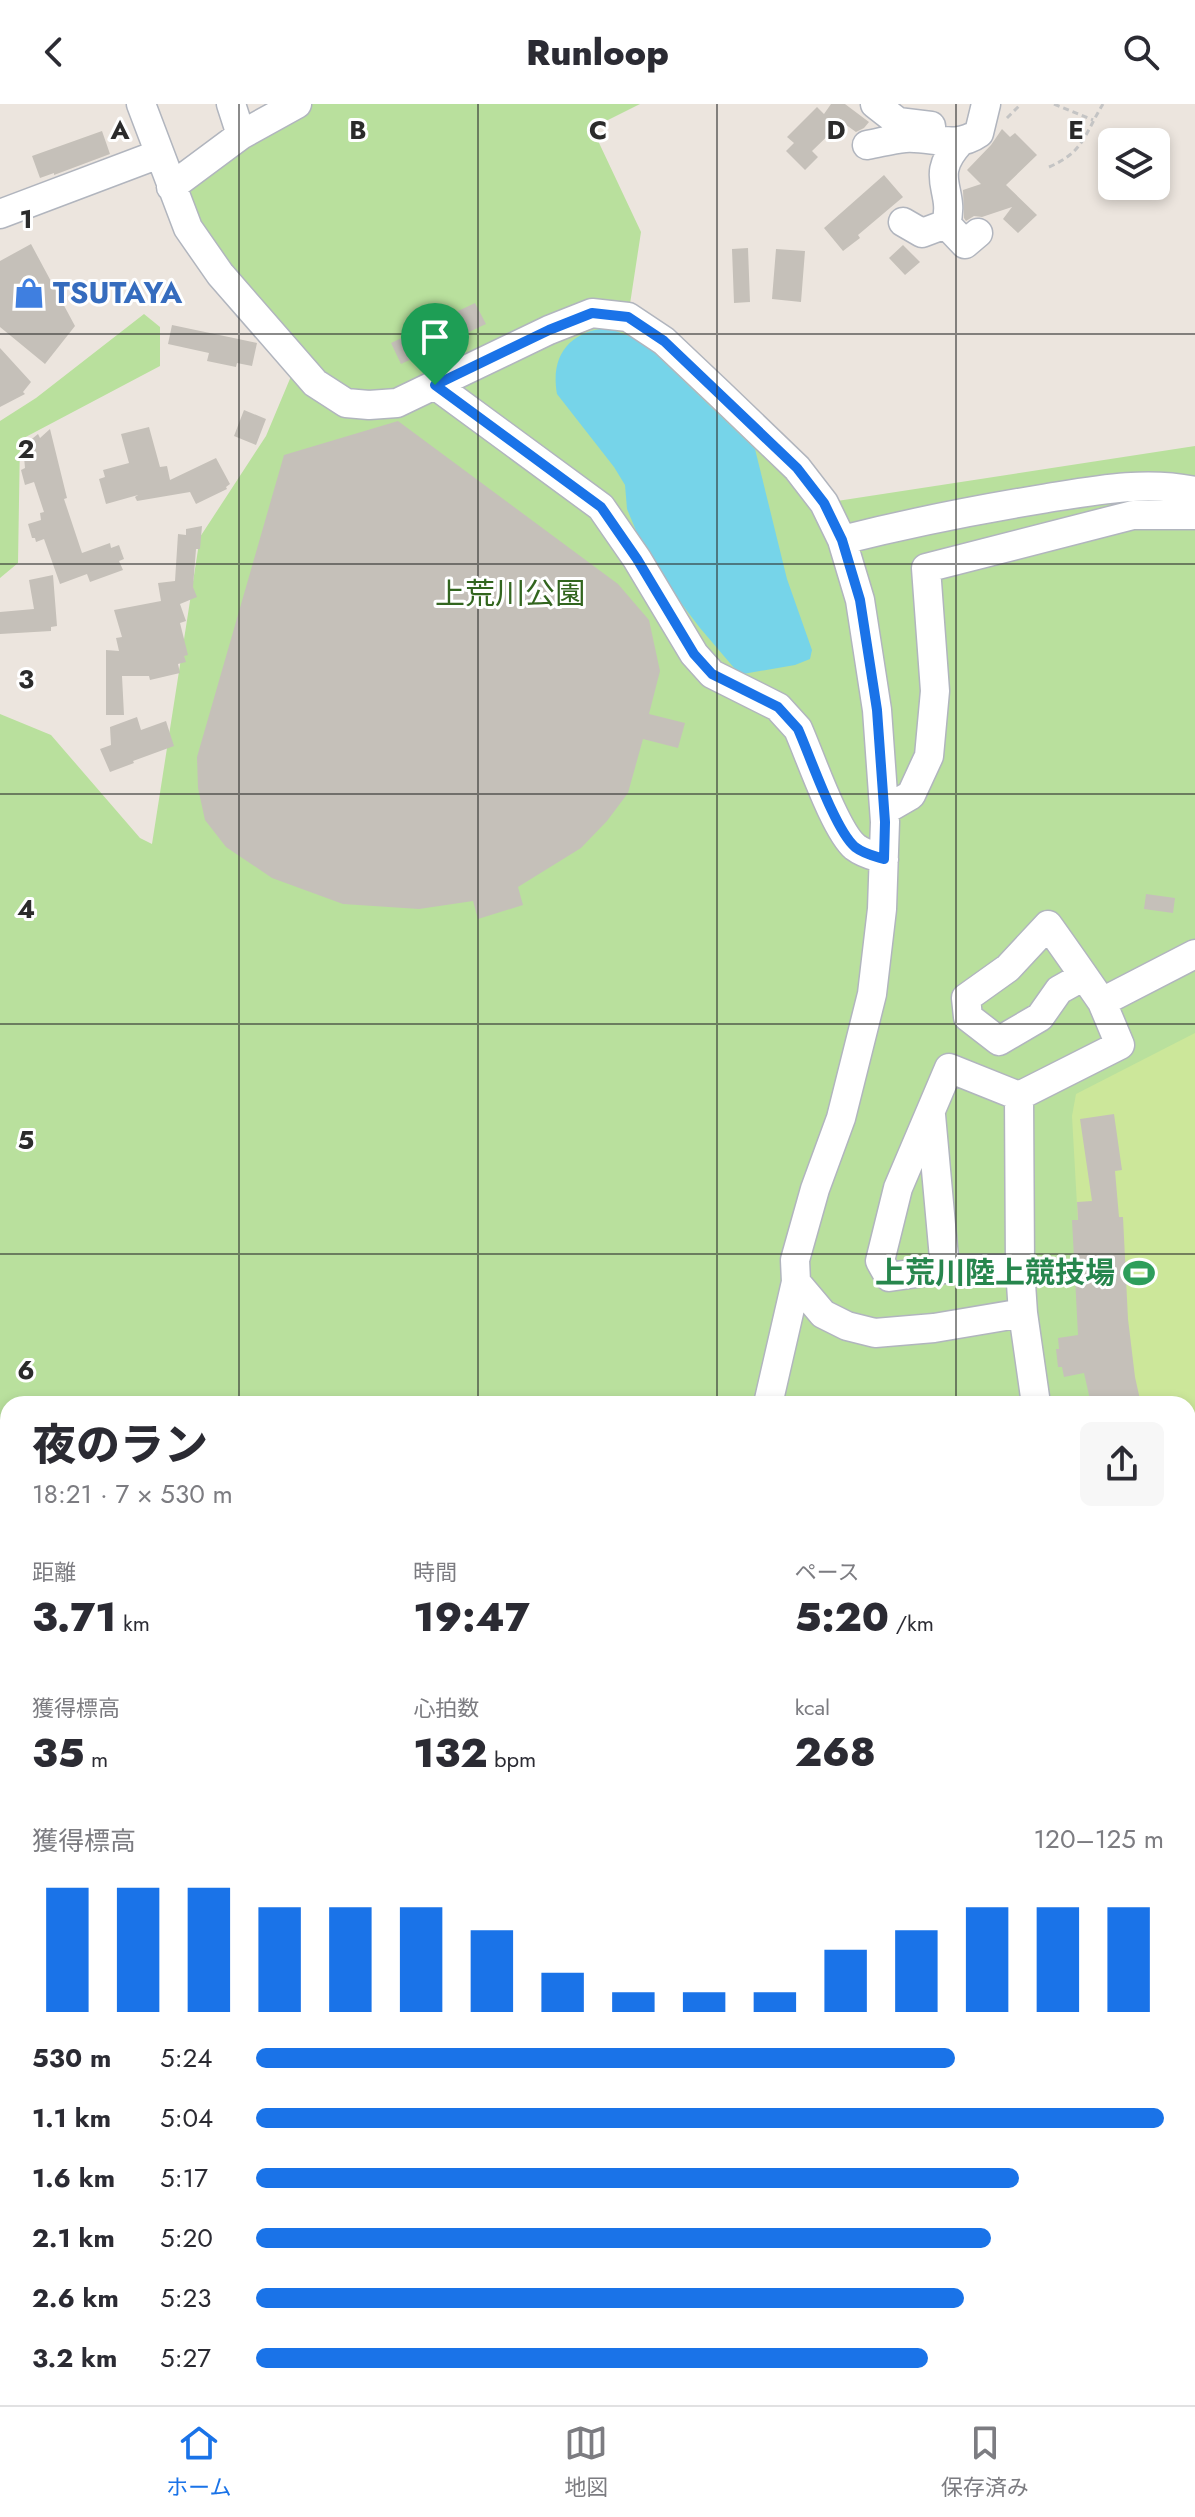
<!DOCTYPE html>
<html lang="ja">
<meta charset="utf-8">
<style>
:root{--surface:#fff;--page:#f7f7f7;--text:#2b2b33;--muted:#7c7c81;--line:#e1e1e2;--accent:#1a73e8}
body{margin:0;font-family:Jost,"Noto Sans JP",sans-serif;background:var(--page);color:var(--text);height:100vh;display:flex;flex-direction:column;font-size:30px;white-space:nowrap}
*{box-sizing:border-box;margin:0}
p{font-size:26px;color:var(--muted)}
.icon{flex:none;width:44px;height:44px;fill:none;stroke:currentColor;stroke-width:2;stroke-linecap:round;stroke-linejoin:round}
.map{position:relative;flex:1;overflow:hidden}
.drawer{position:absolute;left:0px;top:1292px;width:1196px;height:1010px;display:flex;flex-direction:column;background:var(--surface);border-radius:24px 24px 0 0;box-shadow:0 4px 12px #0003}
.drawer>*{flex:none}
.buttons{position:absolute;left:1098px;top:24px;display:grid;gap:16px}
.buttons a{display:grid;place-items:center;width:72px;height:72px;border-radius:12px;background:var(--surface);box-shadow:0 4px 12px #0003;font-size:40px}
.pin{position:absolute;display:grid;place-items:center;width:68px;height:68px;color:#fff;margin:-82px -34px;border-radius:50% 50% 50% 0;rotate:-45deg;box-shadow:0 0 8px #0007}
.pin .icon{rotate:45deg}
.round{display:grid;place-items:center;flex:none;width:84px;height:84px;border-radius:12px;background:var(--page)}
.overview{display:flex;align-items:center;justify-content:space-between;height:136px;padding:0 32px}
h1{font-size:44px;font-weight:800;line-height:60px}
.stats{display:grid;grid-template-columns:repeat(3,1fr);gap:12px;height:136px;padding:8px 32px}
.stats div{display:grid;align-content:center}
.stats b{font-size:40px;font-weight:800}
.stats small{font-size:22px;font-weight:400}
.stats p{font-size:22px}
.chart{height:224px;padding:16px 32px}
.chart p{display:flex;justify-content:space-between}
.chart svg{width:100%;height:144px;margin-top:8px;stroke:var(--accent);stroke-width:6}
ul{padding:0 32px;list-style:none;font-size:26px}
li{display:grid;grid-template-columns:128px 96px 1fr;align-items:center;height:60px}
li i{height:20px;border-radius:10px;background:var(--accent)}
header{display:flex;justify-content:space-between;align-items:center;height:104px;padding:0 32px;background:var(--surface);font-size:36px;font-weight:800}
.dock{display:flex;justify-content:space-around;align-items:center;height:112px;border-top:2px solid var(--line);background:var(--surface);font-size:22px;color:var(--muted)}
.dock a{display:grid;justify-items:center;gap:4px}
.dock .selected{color:var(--accent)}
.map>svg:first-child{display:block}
</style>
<header><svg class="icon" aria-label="back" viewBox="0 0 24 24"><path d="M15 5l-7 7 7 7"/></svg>Runloop<svg class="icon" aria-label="search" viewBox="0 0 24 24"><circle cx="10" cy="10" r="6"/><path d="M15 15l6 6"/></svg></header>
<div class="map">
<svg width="1195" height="2301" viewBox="0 0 1195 2301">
<rect width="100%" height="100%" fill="#ece5de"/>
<!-- green -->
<path fill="#b9e09d" d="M297 0H640L592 24 641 128 628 213 824 399 1195 342V2216H1188V1300H8V1690L0 1693V610L51 631 140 734 152 740 200 433 266 332 297 258 171 83Z
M144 210 160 223V262L20 336 18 459 0 474V317L36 294Z
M8 1746V1915L0 1908V1748Z
M1195 2224V2301H438L431 2294H1188V2225Z"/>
<!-- pitch -->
<path fill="#cce79a" d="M1195 929V1497L1188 1496V1300H1095L1078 1119 1072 1012 1076 990Z"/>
<!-- water -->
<path fill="#76d4e9" d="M608 224 642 237 755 345 787 475 812 546 810 555 795 561 743 570 735 565 700 524 678 495 637 429 627 405 625 381 614 363 557 290C550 251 570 227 608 224Z"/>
<!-- building -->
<path fill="#c5c0b9" d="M831 0H845L869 18 864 24 856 28 842 18 812 47 818 53 805 66 786 47 794 39 787 33 817 3 824 10Z
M1002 25 1010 33 1015 29 1037 51 1006 81 1037 111 1018 129 1003 115 1012 103 982 113 974 112 966 117 964 114 963 86 981 80 967 66 991 41Z
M102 27 110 50 54 71V69L40 74 32 52Z
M884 71 903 93 858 131 860 134 843 147 824 124Z
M31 140 75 222 45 260 0 223V157Z
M903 141 920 158 905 171 889 154Z
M748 144 750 198 734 199 732 145Z
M776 145 805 147 801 198 772 195Z
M475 199 486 220 401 260 391 239Z
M172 221 257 239 252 262 237 259 236 263 207 257 209 249 168 240Z
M0 244 31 278 23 288 25 290 0 303Z
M244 306 266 315 256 341 234 332Z
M398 317 618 480 649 516 660 567 649 610 685 619 678 644 643 635 628 689 607 717 581 744 518 783 523 801 478 815 473 797 419 805 343 800 272 774 226 743 205 716 198 684 197 653 284 351Z
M149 323 160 363 167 362 170 376 216 354 230 380 226 383 227 385 196 400 190 388 137 397 135 393 138 391 106 400 99 375 105 373 103 366 129 359 121 330Z
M50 325 67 394 64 395 82 449 110 439 111 444 119 441 124 455 119 457 123 466 90 478 87 470 60 480 44 435 36 438 35 434H32L28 420 41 416 40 409 44 408 34 378 25 381 21 366 25 364 23 342 38 330 40 334Z
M202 422 200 445H196L193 483 197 493 180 500 186 517 180 519 188 551 184 552 186 558 178 560 180 569 150 576 149 572H122L124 611H106V546L119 547 116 534 122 533 114 506 161 497 158 479 175 477 178 430 186 431V425Z
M53 471 57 522 51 523V527L0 530V508L34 505 29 476Z
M137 613 141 626 166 617 174 642 133 657 134 659 110 668 100 645 111 641 110 623Z
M1146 790 1175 794 1173 809 1144 805Z
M1114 1010 1122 1066 1115 1067 1119 1113H1123L1128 1215 1135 1273 1141 1300H1091L1084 1269 1064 1273 1062 1263H1058L1056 1245H1059L1058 1234 1078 1231 1072 1116H1078L1077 1098 1092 1097 1080 1015Z"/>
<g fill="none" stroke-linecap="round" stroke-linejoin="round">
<defs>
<path id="minor" d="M141 0 188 124 220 170 315 279 346 299 369 301 397 299 549 226 592 209 628 213 664 237 720 290 797 364 824 399 842 436 860 496 877 606 885 718 882 805 872 890 841 1014 815 1085 795 1156 796 1178 823 1210 847 1222 875 1229 934 1224 1023 1209
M231 0 241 31
M875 0 898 18 931 22
M867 41C879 39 892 35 905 34 932 32 955 46 979 29L986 0
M171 83 241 31 297 0
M0 110 159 50
M903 118 922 129 946 120C956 85 927 74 960 38
M946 120 965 140 978 129
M435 281 601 403 637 455 694 550 712 570 778 603 798 625C810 652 835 726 855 743 864 750 874 752 884 755
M842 436C909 419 975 406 1042 395 1092 387 1144 376 1195 387
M885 706 911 691 929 652 935 587 926 464 1133 411H1195
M1084 872 1059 886 1040 913 999 937 968 913 966 894 1008 864 1048 821C1066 846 1084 872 1102 898
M1019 992 1020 1165 1023 1209 1036 1300
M931 1011 945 1165
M1020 1165H945L889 1173 880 1157 898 1084 949 964 1019 992 1120 941 1102 898 1195 850
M768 1300 796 1178
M1188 1525 1195 1526
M0 1956 8 1964
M0 2070 8 2076
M0 2281 8 2270
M268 2294 276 2301
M374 2294 380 2301"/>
</defs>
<!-- minor casing -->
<use href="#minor" stroke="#b1b5be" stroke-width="31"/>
<!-- path -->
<path stroke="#c4c4c4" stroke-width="3" stroke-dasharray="6 4" stroke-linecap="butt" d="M1054 0 1093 16
M1007 14 1021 0
M1049 63C1084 48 1084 31 1103 0"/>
<!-- minor -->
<use href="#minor" stroke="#fff" stroke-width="28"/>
</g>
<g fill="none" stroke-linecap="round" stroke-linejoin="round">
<defs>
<path id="route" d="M592 209 628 213 664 237 797 364 824 399 842 436 860 496 877 606 885 718 884 755C874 752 864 750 855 743 835 726 810 652 798 625L778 603 712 570 694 550 637 455 601 403 435 281 549 226Z"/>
</defs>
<!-- route casing -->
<use href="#route" stroke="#fff" stroke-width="16"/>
<!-- route -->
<use href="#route" stroke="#1a73e8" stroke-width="10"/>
</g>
<!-- grid -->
<path fill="none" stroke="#2b2b2b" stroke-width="2" stroke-opacity="0.55" d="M239 0V1300M478 0V1300M717 0V1300M956 0V1300M0 230H1195M0 460H1195M0 690H1195M0 920H1195M0 1150H1195M0 1381H8M1188 1381H1195M0 1611H8M1188 1611H1195M0 1841H8M1188 1841H1195M0 2071H8M1188 2071H1195M239 2294V2301M478 2294V2301M717 2294V2301M956 2294V2301"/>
<!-- icons -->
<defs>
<symbol id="shop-bare" viewBox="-9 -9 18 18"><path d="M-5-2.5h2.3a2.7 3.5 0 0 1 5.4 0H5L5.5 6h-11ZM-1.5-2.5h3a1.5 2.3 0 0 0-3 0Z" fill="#3f7fe0" stroke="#fff" stroke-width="2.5" paint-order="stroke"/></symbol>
<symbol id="stadium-bare" viewBox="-9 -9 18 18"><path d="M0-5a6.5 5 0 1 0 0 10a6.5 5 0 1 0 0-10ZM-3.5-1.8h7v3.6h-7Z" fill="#2e9e5b" stroke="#fff" stroke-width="2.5" paint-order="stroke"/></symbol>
</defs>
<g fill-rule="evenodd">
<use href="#shop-bare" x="7" y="167" width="44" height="44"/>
<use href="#stadium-bare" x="1117" y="1147" width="44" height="44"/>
</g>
<g text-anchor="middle" stroke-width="6" stroke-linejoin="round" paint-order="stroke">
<!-- shop labels -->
<g font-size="30" font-weight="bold" fill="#366cbe" stroke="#fff" text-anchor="start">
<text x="53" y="199">TSUTAYA</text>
</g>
<!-- park labels -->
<g font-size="30" fill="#32651e" stroke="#fff">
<text x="510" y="500">上荒川公園</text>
</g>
<!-- leisure labels -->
<g font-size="30" font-weight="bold" fill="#27864d" stroke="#fff" text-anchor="end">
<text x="1115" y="1179">上荒川陸上競技場</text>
</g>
</g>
<g font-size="26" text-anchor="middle" font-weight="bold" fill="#2b2b2b" stroke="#fff" stroke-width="6" stroke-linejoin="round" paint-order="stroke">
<text x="120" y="35">A</text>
<text x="358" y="35">B</text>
<text x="598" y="35">C</text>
<text x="836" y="35">D</text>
<text x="1076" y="35">E</text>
<text x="26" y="124">1</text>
<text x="26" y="354">2</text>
<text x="26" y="584">3</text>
<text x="26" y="814">4</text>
<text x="26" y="1045">5</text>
<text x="26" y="1275">6</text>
</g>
</svg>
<div class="buttons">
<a><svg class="icon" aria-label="layers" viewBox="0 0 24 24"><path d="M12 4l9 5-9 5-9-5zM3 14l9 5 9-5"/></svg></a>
</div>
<div class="pin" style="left:435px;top:281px;background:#1e9e55"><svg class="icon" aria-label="arrive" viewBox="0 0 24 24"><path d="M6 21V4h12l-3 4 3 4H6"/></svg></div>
<section class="drawer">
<div class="overview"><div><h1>夜のラン</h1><p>18:21 · 7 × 530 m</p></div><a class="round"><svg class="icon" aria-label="share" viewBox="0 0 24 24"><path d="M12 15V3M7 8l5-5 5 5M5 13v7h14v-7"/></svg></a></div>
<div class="stats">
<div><p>距離</p><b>3.71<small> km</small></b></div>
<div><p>時間</p><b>19:47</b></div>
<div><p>ペース</p><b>5:20<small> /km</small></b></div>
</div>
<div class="stats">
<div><p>獲得標高</p><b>35<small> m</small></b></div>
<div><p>心拍数</p><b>132<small> bpm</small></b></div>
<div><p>kcal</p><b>268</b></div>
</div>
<div class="chart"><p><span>獲得標高</span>120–125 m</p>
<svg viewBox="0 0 160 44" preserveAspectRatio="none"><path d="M5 44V6M15 44V6M25 44V6M35 44V12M45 44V12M55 44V12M65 44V19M75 44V32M85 44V38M95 44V38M105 44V38M115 44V25M125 44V19M135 44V12M145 44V12M155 44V12"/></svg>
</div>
<ul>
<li><b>530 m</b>5:24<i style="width:77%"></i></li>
<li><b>1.1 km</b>5:04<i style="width:100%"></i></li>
<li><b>1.6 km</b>5:17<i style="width:84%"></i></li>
<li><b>2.1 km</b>5:20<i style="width:81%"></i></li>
<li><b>2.6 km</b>5:23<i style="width:78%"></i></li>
<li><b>3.2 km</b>5:27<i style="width:74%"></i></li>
</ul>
</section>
</div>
<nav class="dock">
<a class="selected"><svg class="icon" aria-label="home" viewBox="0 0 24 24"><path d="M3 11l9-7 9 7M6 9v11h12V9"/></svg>ホーム</a>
<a><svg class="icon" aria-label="map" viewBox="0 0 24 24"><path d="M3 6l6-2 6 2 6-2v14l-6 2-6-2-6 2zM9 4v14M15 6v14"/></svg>地図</a>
<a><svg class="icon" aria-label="saved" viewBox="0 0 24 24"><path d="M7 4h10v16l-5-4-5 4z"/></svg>保存済み</a>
</nav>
